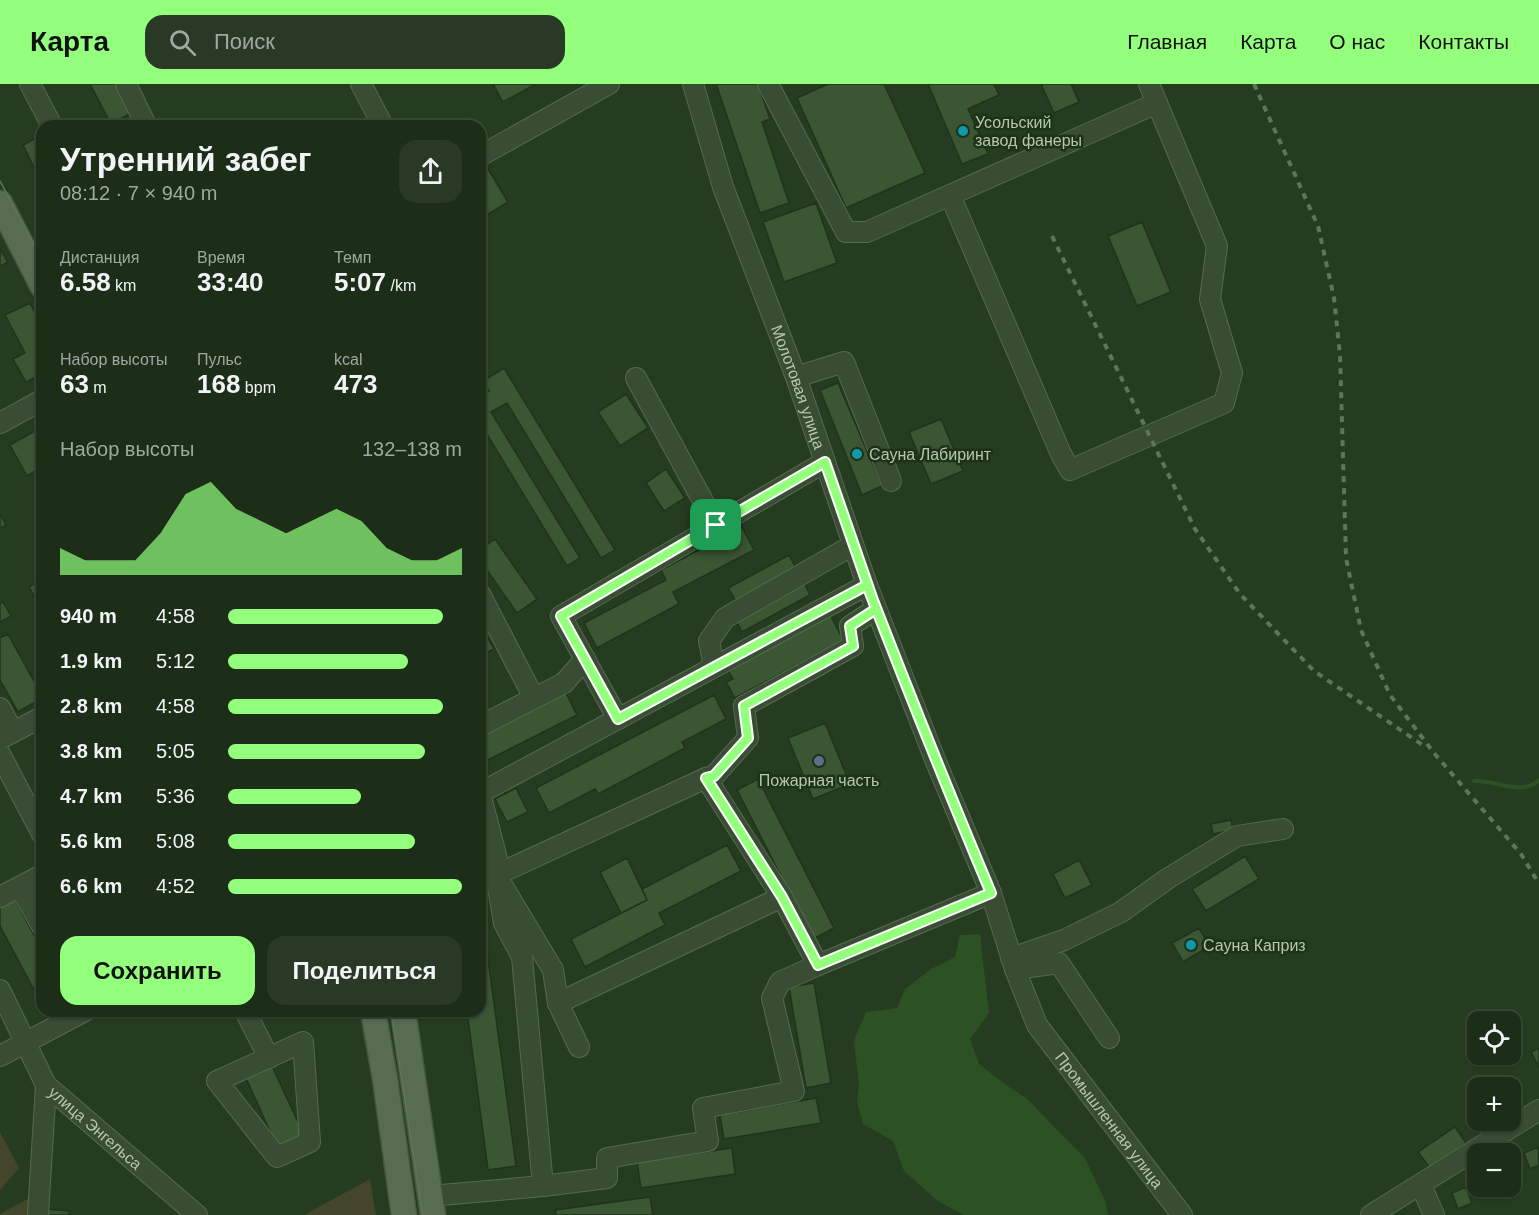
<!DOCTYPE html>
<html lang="ru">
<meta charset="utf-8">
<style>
:root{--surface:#1c2d18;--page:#293925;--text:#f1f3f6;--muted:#a0a8a2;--line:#3a4937;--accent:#93ff7d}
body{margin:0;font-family:Arial,sans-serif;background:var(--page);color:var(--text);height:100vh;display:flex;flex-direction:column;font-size:22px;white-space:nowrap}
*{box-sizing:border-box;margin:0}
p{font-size:20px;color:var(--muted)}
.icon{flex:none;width:33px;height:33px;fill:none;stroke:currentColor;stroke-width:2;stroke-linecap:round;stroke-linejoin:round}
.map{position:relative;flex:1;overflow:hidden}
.details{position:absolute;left:36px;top:36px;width:450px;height:897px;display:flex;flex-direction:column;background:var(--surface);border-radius:18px;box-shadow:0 2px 4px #0004,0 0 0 2px var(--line)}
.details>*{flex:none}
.buttons{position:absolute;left:1467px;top:927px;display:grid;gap:12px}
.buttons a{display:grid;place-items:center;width:54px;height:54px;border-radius:12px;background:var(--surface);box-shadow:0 2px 4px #0004,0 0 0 2px var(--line);font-size:30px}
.pin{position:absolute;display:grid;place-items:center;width:51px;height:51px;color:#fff;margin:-26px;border-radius:12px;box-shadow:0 3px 9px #0006}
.round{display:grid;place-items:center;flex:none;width:63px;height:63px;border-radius:18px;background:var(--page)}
.summary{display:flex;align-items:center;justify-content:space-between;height:102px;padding:0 24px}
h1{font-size:33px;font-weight:700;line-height:45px}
.metrics{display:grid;grid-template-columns:repeat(3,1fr);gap:9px;height:102px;padding:6px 24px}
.metrics div{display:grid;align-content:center}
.metrics b{font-size:26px;font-weight:700}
.metrics small{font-size:16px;font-weight:400}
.metrics p{font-size:16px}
.chart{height:168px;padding:12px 24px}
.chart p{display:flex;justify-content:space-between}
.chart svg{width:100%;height:108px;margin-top:6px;fill:var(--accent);opacity:.7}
.cta{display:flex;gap:12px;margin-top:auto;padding:12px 24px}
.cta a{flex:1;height:69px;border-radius:18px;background:var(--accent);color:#111;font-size:24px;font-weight:700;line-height:69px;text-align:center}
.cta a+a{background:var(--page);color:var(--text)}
ul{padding:0 24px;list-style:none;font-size:20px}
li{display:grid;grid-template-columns:96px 72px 1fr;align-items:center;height:45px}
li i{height:15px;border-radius:8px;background:var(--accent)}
header{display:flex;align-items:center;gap:36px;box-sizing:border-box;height:84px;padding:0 30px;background:var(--accent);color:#111}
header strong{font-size:28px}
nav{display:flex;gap:33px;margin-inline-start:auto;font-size:21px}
.search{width:420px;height:54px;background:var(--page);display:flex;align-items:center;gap:15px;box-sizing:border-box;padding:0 21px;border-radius:18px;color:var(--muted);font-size:22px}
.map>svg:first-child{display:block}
</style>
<header>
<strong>Карта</strong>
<div class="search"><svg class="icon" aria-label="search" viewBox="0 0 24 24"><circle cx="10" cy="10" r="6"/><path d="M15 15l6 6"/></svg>Поиск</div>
<nav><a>Главная</a><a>Карта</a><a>О нас</a><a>Контакты</a></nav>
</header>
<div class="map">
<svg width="1539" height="1131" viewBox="0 0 1539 1131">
<rect width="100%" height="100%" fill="#263c20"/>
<!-- green -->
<path fill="#43462b" d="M0 1048 19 1084 0 1106Z
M370 1095 376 1131H304Z
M33 1112 32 1131H0V1130Z"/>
<!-- water -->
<path fill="#2c5122" d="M980 850 989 929 970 955 979 980 1009 1003 1026 1014 1085 1074 1106 1119 1108 1131H964L938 1117 904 1087 893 1057 863 1040 857 1017 859 1003 854 956 866 928 897 924 905 905 931 885 955 873 960 851Z"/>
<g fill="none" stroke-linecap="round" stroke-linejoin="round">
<!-- stream -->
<path stroke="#2c5122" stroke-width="4" d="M1474 697C1494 695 1522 713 1539 696"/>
</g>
<!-- building -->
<path fill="#3a5633" stroke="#20331b" stroke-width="1.5" d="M90 0H116L131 29 111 40Z
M493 0H536L503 18Z
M716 0H758L770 35 762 38 789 119 760 129Z
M828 0H884L925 89 846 124 797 14Z
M928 0H994L999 11 968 25 988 70 962 80Z
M1041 0H1071L1079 18 1054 29Z
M42 51V100L23 61Z
M485 80 508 118 485 132 480 124V82Z
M816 119 837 179 784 198 763 138Z
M1142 138 1171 208 1137 222 1108 152Z
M0 165 8 178 0 182Z
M30 219 42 242V290L26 298 13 275 25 269 5 231Z
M504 284 615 466 601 474 507 319 491 328 580 474 567 482 480 339V312L489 307 483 297Z
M838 299 882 402 862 411 820 306Z
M626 310 648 344 620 362 598 328Z
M941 335 963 387 931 400 909 348Z
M42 343V383L27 392 10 361Z
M666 385 685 414 664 427 646 399Z
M0 430 6 441 0 444Z
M742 443 754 466 673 508 679 520 597 564 584 539 666 496 661 486Z
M495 455 537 515 517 529 480 476V466Z
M789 471 797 486 737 519 728 504Z
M42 495V513L37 517 29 503Z
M804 499 810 511 742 548 736 536Z
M3 518 11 532 0 538V520Z
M830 530 843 556 735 614 726 598 733 595 727 585Z
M480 540 494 565 480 572Z
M8 550 42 612V614L18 628 0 596V554Z
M565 607 577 631 480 680V650Z
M714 611 726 635 682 658 685 664 598 710 595 705 549 729 536 704Z
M825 639 850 700 813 715 788 654Z
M758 695 834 844 813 855 737 706Z
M516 704 528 728 507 738 495 715Z
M1231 736 1233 746 1213 750 1211 740Z
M727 761 741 787 659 829 665 841 585 883 571 855 647 816 642 805Z
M1245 772 1259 795 1206 827 1192 805Z
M627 774 647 816 621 829 600 788Z
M1079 776 1092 801 1065 814 1053 790Z
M14 814 42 866V921L0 842V821Z
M1199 844 1210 862 1183 878 1172 859Z
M480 853H485L516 1082 488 1086 467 927H480Z
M814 899 831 999 806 1004 789 903Z
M1539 964V983L1531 968Z
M271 980 305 1053 278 1065 245 992Z
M816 1014 821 1039 724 1055 720 1031Z
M1455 1043 1466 1059 1430 1084 1418 1068Z
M1538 1063 1539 1081 1530 1085 1524 1069Z
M732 1064 735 1090 641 1104 637 1078Z
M1513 1073 1519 1088 1510 1092V1074Z
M1466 1103 1472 1119 1458 1125 1452 1109Z
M650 1113 653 1131H556L555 1126Z
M45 1125 69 1127V1131H44Z"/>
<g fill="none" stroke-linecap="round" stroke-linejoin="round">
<defs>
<g id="minor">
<path d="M30 0 52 42"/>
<path d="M126 0 145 39"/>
<path d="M361 0 383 42"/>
<path id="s1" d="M693 0 723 103 796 293 867 501 936 678 991 809 1015 885 1037 941 1182 1131"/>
<path d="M768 0 846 148H867L1157 19"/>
<path d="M480 72 609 0"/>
<path d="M950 111 1061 370 1070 386 1224 319 1232 289 1210 215 1217 162 1149 0"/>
<path d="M796 293 844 278 891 397"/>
<path d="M636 294 716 441"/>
<path d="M0 339 42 316"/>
<path d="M480 510 534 614"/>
<path d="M714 583 709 557 725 534 853 461"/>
<path d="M0 624 13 648"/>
<path d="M618 635 561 532 825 378"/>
<path d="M480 642 564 599 585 575"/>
<path d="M0 655 42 633"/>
<path d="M0 670 42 750"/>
<path d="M706 694 714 692 748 654 744 622 853 562 850 542 876 525"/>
<path d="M480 792 496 791 706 694 782 813 818 881 991 809"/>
<path d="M502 801 553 886 558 919 579 963"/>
<path d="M20 803 42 842"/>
<path d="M0 813 42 791"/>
<path d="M1011 874 1064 856 1121 828 1167 795 1237 752 1283 745"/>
<path d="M1015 885 1059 879 1109 954"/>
<path id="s2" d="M0 906 46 1001 197 1131"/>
<path d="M558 919 782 813"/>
<path d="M245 927 269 974"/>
<path d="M303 958 310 1058 277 1073 217 997Z"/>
<path d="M0 972 85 927"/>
<path d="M1421 1101 1434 1131"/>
<path d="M543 1102 607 1094V1074L708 1057 703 1024 794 1007 772 914 780 898 818 881"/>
<path d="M430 1112 543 1102 522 873 504 839 496 791 497 775 480 709 867 501"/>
<path d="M38 1131 46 1001"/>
<path d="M1371 1131 1539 1026"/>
</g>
<path id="major" d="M0 119 42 201
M373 927 385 995 404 1131
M403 927 433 1131"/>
</defs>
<!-- minor casing -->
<use href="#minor" stroke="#566a52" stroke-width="22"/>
<!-- major casing -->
<use href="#major" stroke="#455840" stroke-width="27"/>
<!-- minor -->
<use href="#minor" stroke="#394c34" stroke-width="20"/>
<!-- major -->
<use href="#major" stroke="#576c51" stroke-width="24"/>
<!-- tram -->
<path stroke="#5d7657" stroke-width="1.5" d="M0 97 42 175
M391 927 423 1131"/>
<!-- rail -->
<path stroke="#5d7657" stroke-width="4" stroke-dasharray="6 6" stroke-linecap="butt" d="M1254 0 1318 142 1334 214 1340 271 1346 474 1361 546 1390 611 1434 669 1521 770 1539 800
M1052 152 1195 445 1240 510 1314 587 1424 662"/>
</g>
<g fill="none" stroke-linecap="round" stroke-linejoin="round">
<defs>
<path id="route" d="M716 441 825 378 876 525 850 542 853 562 744 622 748 654 714 692 706 694 782 813 818 881 991 809C948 707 907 604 867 501L618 635 561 532 716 441"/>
</defs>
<!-- route casing -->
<use href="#route" stroke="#fff" stroke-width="12"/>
<!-- route -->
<use href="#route" stroke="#93ff7d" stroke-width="8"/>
</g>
<!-- markers -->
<g fill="#0f9aa8" stroke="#1e3119" stroke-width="2">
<circle cx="963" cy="47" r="6"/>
<circle cx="857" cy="370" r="6"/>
<circle cx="1191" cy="861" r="6"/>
</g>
<circle fill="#5c6f8a" stroke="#1e3119" stroke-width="2" cx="819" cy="677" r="6"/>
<g text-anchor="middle" stroke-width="5" stroke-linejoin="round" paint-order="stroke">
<!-- poi labels -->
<g font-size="16" fill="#b3c8af" stroke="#1e3119" text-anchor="start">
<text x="975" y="44">Усольский<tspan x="975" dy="18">завод фанеры</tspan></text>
<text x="869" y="376">Сауна Лабиринт</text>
<text x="819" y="702" text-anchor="middle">Пожарная часть</text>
<text x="1203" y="867">Сауна Каприз</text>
</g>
<!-- street labels -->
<g font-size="16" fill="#b3c8af" stroke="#1e3119">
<text dy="6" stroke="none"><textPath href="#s1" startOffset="321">Молотовая улица</textPath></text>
<text dy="6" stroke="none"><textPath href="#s1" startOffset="1122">Промышленная улица</textPath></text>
<text dy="6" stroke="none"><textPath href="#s2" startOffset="171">улица Энгельса</textPath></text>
</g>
</g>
</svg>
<div class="buttons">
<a><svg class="icon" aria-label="locate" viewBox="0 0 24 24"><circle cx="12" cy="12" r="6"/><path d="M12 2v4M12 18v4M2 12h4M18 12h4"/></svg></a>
<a>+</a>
<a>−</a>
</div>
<div class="pin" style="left:716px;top:441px;background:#1e9e55"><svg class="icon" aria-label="arrive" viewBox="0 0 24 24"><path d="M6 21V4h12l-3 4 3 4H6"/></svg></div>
<section class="details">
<div class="summary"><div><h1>Утренний забег</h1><p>08:12 · 7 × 940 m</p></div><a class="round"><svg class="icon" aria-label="share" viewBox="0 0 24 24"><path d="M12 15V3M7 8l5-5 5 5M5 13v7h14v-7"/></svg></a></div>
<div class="metrics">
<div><p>Дистанция</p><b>6.58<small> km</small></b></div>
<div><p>Время</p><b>33:40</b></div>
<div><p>Темп</p><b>5:07<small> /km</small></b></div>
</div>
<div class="metrics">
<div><p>Набор высоты</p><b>63<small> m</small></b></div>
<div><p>Пульс</p><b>168<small> bpm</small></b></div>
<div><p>kcal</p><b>473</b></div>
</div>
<div class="chart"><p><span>Набор высоты</span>132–138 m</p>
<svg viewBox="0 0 160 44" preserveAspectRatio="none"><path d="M0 44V33L10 38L20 38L30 38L40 27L50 11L60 6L70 17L80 22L90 27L100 22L110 17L120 22L130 33L140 38L150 38L160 33V44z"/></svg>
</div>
<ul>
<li><b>940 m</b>4:58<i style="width:92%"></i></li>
<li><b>1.9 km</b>5:12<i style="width:77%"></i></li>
<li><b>2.8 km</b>4:58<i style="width:92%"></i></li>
<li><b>3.8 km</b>5:05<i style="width:84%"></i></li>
<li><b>4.7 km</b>5:36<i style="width:57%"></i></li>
<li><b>5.6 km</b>5:08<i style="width:80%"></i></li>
<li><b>6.6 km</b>4:52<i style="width:100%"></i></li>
</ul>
<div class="cta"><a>Сохранить</a><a>Поделиться</a></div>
</section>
</div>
